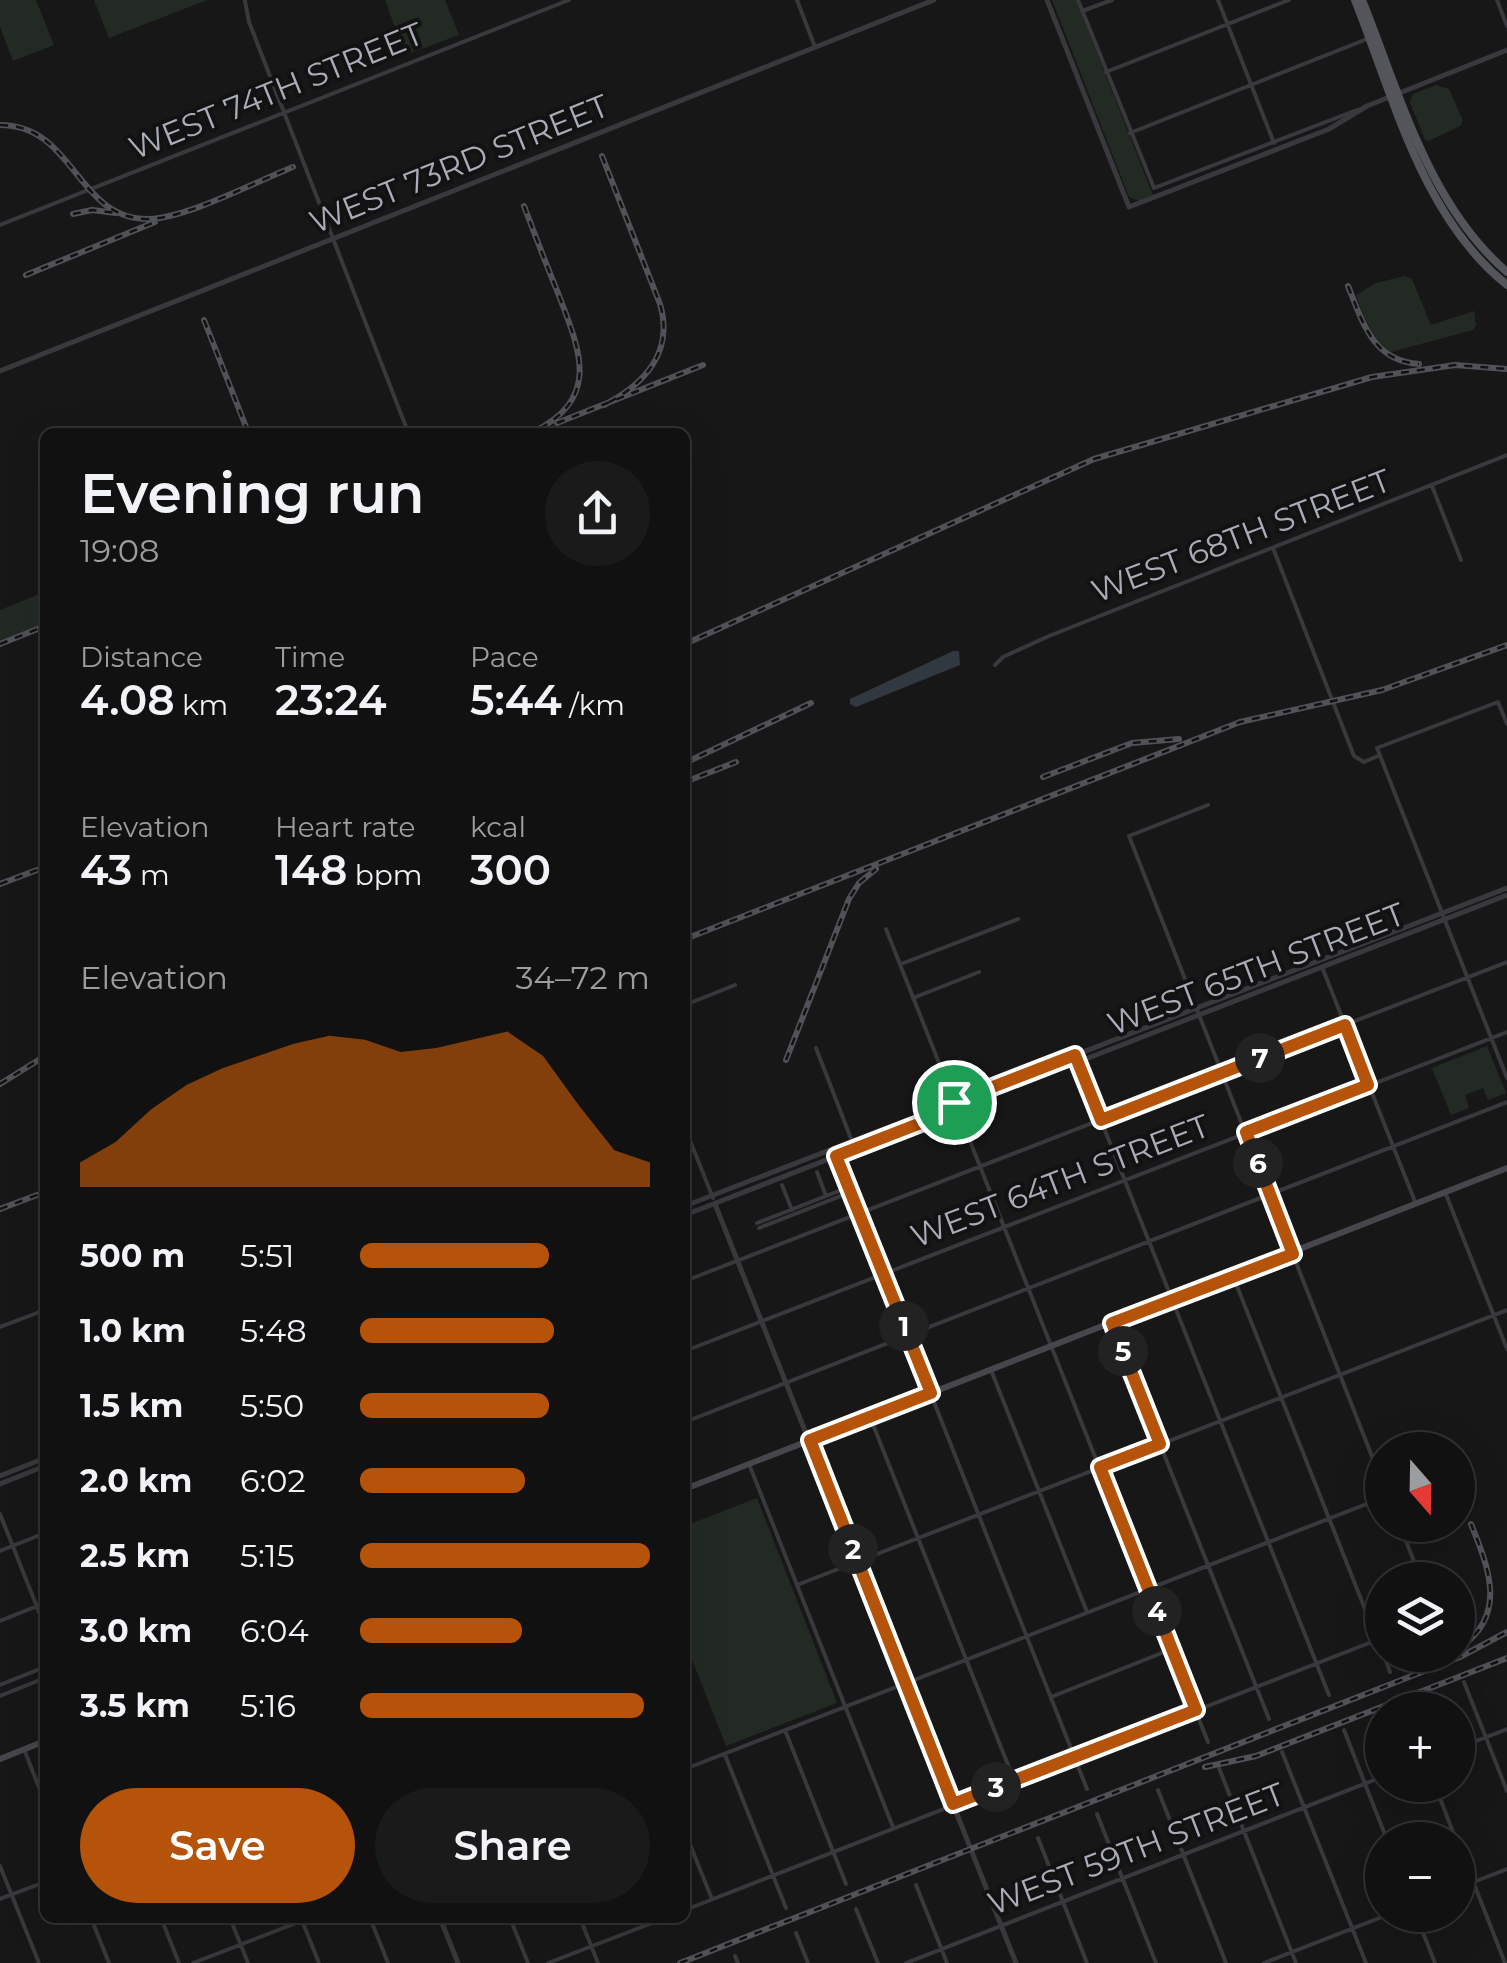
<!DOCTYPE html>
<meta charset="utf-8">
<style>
:root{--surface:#111112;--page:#1a1a1b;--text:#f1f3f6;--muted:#9c9d9f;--line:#303132;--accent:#b45309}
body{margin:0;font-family:Montserrat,sans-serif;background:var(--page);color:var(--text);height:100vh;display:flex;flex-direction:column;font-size:38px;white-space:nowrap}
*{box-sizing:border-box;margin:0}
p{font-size:32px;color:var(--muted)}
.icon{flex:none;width:55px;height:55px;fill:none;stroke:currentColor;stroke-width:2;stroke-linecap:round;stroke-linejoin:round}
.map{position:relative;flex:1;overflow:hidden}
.panel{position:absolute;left:40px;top:428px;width:650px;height:1495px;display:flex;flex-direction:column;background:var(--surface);border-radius:15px;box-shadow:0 10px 40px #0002,0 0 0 2px var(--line)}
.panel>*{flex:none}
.needle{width:65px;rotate:160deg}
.fabs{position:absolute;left:1365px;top:1432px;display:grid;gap:20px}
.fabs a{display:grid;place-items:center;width:110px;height:110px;border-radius:50%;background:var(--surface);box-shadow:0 10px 40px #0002,0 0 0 2px var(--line);font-size:50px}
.pin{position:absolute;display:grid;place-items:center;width:85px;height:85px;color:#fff;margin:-42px;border:5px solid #fff;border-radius:50%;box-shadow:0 2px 10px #0007}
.km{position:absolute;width:50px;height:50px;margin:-25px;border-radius:50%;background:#222;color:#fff;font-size:28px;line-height:50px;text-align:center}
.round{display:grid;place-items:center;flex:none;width:105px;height:105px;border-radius:52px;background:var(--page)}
.overview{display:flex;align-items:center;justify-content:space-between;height:170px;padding:0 40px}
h1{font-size:55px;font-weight:600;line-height:75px}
.stats{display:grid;grid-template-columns:repeat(3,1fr);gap:15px;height:170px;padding:10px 40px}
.stats div{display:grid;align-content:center}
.stats b{font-size:42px;font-weight:600}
.stats small{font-size:28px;font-weight:400}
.stats p{font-size:28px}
.chart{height:280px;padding:20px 40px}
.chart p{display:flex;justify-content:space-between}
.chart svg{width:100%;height:180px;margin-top:10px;fill:var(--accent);opacity:.7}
.button{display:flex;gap:20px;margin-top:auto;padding:20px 40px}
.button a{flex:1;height:115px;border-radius:60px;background:var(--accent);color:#fff;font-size:40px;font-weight:600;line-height:115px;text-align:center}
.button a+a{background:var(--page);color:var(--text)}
ul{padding:0 40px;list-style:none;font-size:32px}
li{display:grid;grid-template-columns:160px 120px 1fr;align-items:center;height:75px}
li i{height:25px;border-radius:12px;background:var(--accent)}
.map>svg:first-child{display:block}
</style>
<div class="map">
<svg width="1507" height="1963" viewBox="0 0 1507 1963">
<rect width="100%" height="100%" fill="#171718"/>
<!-- green -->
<path fill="#232a24" d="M0 0H36L54 45 13 61 0 27Z
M94 0H207L109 38Z
M385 0H445L459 35 405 55Z
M1052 0H1076L1153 195 1139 201 1129 197Z
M1436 85 1449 89 1463 121 1460 126 1429 141 1425 140 1410 102 1413 94Z
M1405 276 1412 279 1431 325 1474 311 1476 325 1473 330 1391 352C1371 338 1364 317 1356 295L1376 283Z
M45 592V623L0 641V610Z
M1487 1046 1506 1093 1488 1100 1483 1088 1465 1095 1469 1108 1451 1115 1432 1068Z
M757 1498 837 1703 726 1746 685 1642V1526Z"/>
<!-- water -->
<path fill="#313840" d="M953 651H959L960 665 856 707 850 704V699Z"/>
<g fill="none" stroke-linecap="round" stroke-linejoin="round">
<!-- minor -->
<path stroke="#38383d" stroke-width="4" d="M797 0 815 47
M1078 0 1154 188 1357 110
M1218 0 1274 143
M1497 0 1507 26
M245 1 249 22 408 432
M1082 11 1112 0
M1106 72 1289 0
M1130 133 1367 39
M0 225 569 0
M1432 486 1461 560
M1273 548 1354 756 1364 762 1380 755
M995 665 1003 657 1049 636 1507 455
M1507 724 1498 702 1377 748 1507 1078
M1208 805 1129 836 1382 1482
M886 929 1208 1742
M901 964 1018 919
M1322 967 1416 1204
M913 998 979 972
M685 1005 735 985
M816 1048 855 1149
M1075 1055 1329 1695
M685 1128 713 1198
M834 1149 1087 1789
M817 1172 826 1196
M782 1185 792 1210
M1445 1192 1507 1349
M757 1223 849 1187
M759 1228 851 1192
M1233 1276 1382 1652
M685 1281 1507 962
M1112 1323 1269 1719
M0 1327 45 1310
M685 1351 1507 1032
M991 1370 1087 1612
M870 1417 1014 1780
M685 1422 1507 1102
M749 1464 893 1827
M0 1514 45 1627
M1400 1525 1421 1580
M0 1551 45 1533
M797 1585 1507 1310
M0 1621 45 1603
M1384 1655 1390 1672
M1464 1682 1507 1791
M0 1685 45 1667
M0 1696 45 1678
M1051 1697 1172 1649
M1403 1705 1405 1710
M785 1730 846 1884
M1344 1730 1387 1840
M1458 1748 1507 1729
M24 1749 45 1803
M1282 1752 1366 1963
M725 1755 786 1908
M1219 1768 1296 1963
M685 1769 1382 1498
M1435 1785 1456 1840
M1158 1790 1226 1963
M1097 1814 1156 1963
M685 1832 712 1899
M1038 1838 1087 1963
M1458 1843 1505 1963
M0 1866 39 1963
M916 1885 947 1963
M1458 1888 1507 1869
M0 1899 45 1882
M856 1909 878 1963
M685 1910 1382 1638
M1416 1915 1435 1963
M91 1918 109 1963
M161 1918 179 1963
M230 1918 248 1963
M301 1918 319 1963
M370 1918 388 1963
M510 1918 528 1963
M580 1918 598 1963
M796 1933 808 1963
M735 1956 738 1963
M193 1963 309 1918
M548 1963 665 1918
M906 1963 1382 1777
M1264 1963 1387 1915"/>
<!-- tertiary -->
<path stroke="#38383d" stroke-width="5" d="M1047 0 1129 207 1329 129 1367 106 1507 50
M0 371 934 0
M715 1204 1016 1963
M685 1206 1507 888
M685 1215 1507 895
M0 1476 45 1458
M0 1484 45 1466
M440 1918 458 1963"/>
<!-- secondary -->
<path stroke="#46474d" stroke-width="6" d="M685 1489 1507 1168
M0 1759 45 1741"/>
<!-- primary -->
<path stroke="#54555b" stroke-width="8" d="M1355 0C1394 98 1422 217 1507 285
M1362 0C1400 94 1428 204 1507 272"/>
<defs>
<path id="rail" d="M0 125C75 125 76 220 149 219 187 218 255 182 293 167
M602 156 660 304C674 352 645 384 604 405
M524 206C535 235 546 264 558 293 580 351 602 398 533 432
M73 214 92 210 116 213
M26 275 155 222
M1348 286C1363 323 1373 361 1419 364
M204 320 248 432
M557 423 703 365
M0 644 45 626
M685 644 1094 459 1372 377 1455 365 1507 369
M685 763 811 703
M1043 777 1132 743 1179 739
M685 782 736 762
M0 884 45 867
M685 939 1240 722 1382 690 1507 645
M786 1060 849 899 859 883 876 869
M0 1084 45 1056
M0 1209 45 1192
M1462 1646C1507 1614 1489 1568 1471 1524
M1205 1767 1256 1756 1507 1658
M680 1963 1460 1657 1507 1632"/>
</defs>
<!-- rail casing -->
<use href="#rail" stroke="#515258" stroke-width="6"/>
<!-- rail -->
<use href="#rail" stroke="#121213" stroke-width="2.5" stroke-dasharray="8" stroke-linecap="butt"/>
</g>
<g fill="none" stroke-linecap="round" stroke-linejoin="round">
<defs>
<path id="route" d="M1345 1025 1368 1085 1246 1132 1293 1254 1112 1323 1160 1444 1100 1467 1196 1710 953 1804 810 1440 931 1393 836 1156 957 1109 954 1102 1075 1055 1101 1120Z"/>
</defs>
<!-- route casing -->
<use href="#route" stroke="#fff" stroke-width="20"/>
<!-- route -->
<use href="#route" stroke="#b45309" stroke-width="12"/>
</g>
<g text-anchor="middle" stroke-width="8" stroke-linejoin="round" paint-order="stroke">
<!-- street labels -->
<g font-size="32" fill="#aaacb7" stroke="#121213">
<text transform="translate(276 91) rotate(-22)" y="11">WEST 74TH STREET</text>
<text transform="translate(459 164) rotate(-22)" y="11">WEST 73RD STREET</text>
<text transform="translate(1241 536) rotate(-21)" y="11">WEST 68TH STREET</text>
<text transform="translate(1256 969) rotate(-21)" y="11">WEST 65TH STREET</text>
<text transform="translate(1060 1181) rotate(-21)" y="11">WEST 64TH STREET</text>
<text transform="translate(1136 1849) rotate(-21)" y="11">WEST 59TH STREET</text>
</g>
</g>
</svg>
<div class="fabs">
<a><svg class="needle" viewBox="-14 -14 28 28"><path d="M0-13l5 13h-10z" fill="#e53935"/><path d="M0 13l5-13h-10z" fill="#9c9d9f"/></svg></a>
<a><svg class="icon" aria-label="layers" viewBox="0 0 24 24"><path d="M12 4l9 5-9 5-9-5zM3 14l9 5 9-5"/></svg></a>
<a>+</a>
<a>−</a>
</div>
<div class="pin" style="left:954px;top:1102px;background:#1e9e55"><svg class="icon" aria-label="arrive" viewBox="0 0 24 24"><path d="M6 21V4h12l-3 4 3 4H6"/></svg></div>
<b class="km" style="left:904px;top:1326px">1</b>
<b class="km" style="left:853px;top:1549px">2</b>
<b class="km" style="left:996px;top:1787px">3</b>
<b class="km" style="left:1157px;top:1611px">4</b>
<b class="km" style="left:1123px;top:1351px">5</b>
<b class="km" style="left:1258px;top:1163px">6</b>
<b class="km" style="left:1260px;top:1058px">7</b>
<section class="panel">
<div class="overview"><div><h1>Evening run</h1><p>19:08</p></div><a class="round"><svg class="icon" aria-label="share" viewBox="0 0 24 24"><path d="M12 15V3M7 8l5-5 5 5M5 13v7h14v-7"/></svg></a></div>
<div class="stats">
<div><p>Distance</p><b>4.08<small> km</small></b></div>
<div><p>Time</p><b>23:24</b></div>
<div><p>Pace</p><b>5:44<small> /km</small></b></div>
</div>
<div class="stats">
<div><p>Elevation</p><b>43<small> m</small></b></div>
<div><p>Heart rate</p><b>148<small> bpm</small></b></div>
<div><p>kcal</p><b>300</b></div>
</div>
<div class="chart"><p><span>Elevation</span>34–72 m</p>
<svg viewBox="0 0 160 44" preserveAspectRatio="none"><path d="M0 44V38L10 33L20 25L30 19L40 15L50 12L60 9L70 7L80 8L90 11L100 10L110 8L120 6L130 12L140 24L150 35L160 38V44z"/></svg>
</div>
<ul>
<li><b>500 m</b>5:51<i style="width:65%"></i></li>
<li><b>1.0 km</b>5:48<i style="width:67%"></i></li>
<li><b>1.5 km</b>5:50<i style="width:65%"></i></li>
<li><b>2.0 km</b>6:02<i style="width:57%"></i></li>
<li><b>2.5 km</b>5:15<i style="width:100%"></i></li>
<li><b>3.0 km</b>6:04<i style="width:56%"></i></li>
<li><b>3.5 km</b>5:16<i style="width:98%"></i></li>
</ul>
<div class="button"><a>Save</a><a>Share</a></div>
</section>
</div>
